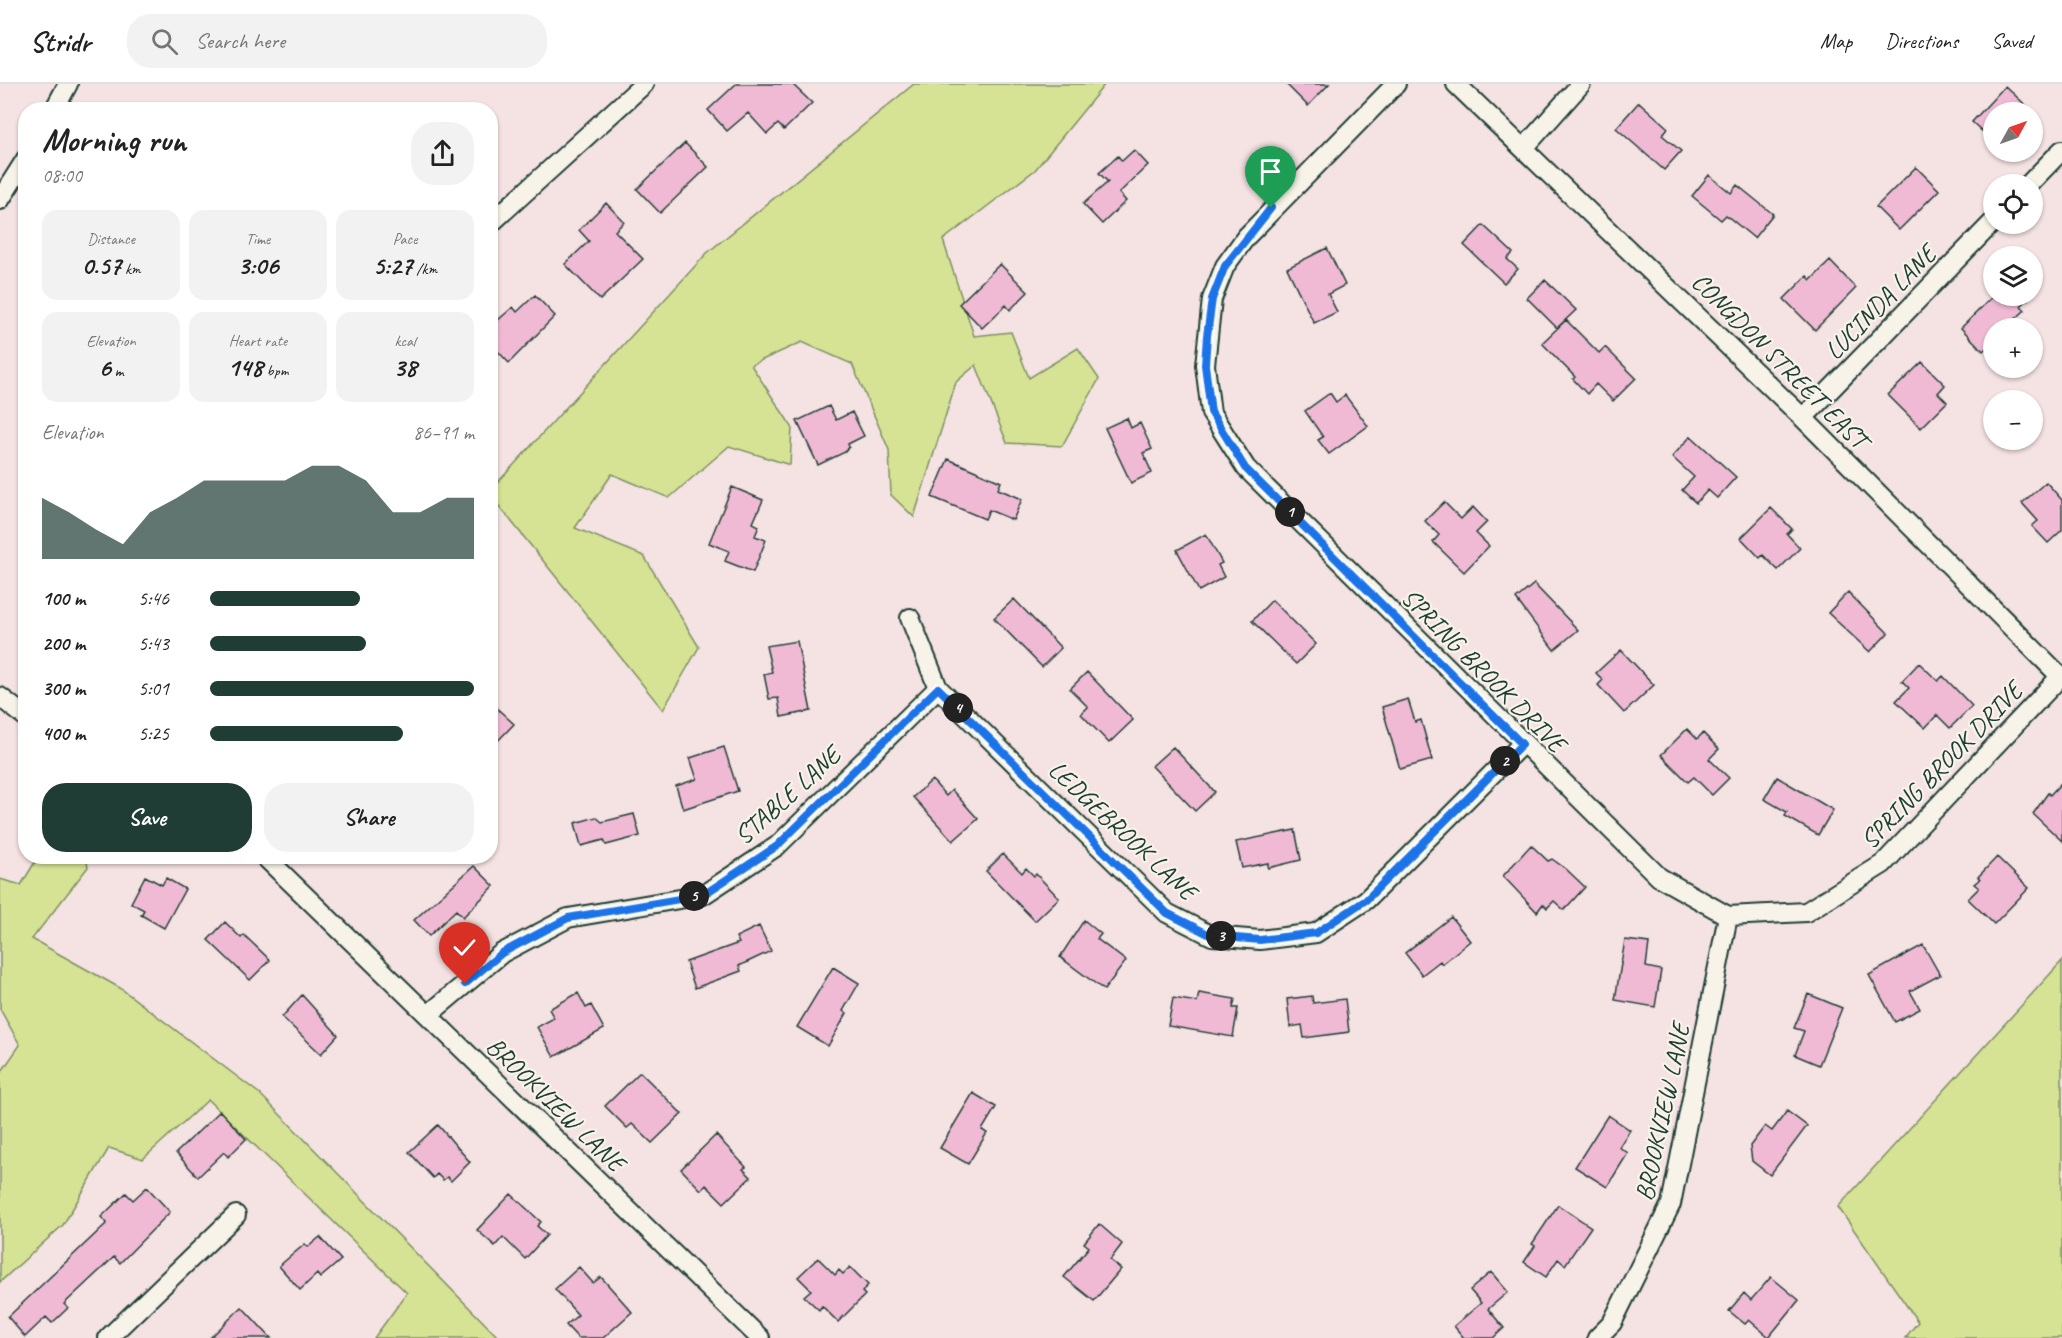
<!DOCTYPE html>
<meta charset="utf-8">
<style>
:root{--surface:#fff;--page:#f2f2f2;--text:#222;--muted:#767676;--line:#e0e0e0;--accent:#1f3d34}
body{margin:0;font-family:Caveat,sans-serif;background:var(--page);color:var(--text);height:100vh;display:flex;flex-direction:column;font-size:22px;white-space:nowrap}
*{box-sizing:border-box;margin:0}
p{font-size:20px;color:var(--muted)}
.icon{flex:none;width:33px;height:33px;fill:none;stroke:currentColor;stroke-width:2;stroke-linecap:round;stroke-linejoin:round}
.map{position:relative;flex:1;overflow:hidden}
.side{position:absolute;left:18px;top:18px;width:480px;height:762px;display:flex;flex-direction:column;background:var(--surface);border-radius:24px;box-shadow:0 2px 4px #0004}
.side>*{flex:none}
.needle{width:39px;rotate:50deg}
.fabs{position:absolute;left:1983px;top:18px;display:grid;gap:12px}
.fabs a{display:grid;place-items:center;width:60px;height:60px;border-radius:50%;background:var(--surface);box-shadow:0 2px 4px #0004;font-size:30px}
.pin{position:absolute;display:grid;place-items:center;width:51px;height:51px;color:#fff;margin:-62px -26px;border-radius:50% 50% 50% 0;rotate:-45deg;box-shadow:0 0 6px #0007}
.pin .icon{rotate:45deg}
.km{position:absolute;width:30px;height:30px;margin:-15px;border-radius:50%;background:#222;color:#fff;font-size:16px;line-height:30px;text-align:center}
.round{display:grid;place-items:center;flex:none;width:63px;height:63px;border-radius:24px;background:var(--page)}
.headline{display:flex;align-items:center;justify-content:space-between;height:102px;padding:0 24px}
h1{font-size:33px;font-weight:600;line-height:45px}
.figures{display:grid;grid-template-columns:repeat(3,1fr);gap:9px;height:102px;padding:6px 24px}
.figures div{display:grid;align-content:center;border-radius:15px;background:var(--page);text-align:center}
.figures b{font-size:26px;font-weight:600}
.figures small{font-size:16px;font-weight:400}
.figures p{font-size:16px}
.chart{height:168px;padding:12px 24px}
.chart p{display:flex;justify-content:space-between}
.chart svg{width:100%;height:108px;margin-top:6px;fill:var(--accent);opacity:.7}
.button{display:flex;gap:12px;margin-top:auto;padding:12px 24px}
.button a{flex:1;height:69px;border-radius:24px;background:var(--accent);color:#fff;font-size:24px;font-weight:600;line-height:69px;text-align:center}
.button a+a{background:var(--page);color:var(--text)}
ul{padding:0 24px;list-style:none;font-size:20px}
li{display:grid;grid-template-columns:96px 72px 1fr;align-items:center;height:45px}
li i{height:15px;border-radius:8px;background:var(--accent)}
header{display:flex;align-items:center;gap:36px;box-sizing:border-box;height:84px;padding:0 30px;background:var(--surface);border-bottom:2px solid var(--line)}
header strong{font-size:28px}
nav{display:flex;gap:33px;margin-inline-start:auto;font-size:21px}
.search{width:420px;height:54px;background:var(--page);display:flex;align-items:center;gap:15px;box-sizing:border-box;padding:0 21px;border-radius:24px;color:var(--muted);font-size:22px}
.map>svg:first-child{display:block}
</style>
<header>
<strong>Stridr</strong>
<div class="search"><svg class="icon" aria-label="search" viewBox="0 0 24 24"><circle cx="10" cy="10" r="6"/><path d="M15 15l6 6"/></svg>Search here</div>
<nav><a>Map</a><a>Directions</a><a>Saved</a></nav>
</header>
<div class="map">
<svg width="2062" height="1254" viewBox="0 0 2062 1254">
<rect width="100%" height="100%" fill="#f5e2e2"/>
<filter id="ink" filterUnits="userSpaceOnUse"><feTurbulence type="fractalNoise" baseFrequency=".0167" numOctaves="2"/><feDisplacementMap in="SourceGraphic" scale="12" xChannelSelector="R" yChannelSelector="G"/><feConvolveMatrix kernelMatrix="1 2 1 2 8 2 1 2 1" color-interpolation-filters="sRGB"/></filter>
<g filter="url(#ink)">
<!-- green -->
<path fill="#d6e294" stroke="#7a9064" stroke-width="1.5" d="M914 0H1105L1035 86 943 156 974 252 1011 248 1029 294 1078 264 1099 295 1062 362 1007 359 976 281 956 298 914 433 891 411 889 366 852 280 802 258 751 281 792 343 790 381 729 362 669 414 612 390 575 444 644 472 699 563 663 626 491 412 490 407 707 169Z
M38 773H86L88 783 32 855 120 904 260 1010 499 1254H374L407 1209 208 1016 143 1075 109 1064 63 1141 0 1198V990L20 961 0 925V795L21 801Z
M2062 877V1254H1905L1918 1238 1838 1123Z"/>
<!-- building -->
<path fill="#f0bad5" stroke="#1f3d34" stroke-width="1.5" d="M736 0H792L812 19 784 46 778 40 767 50 748 29 727 47 708 26Z
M1286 0H1329L1308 22Z
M2005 2 2033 28H1994V58L1972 38Z
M1639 18 1668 44 1662 51 1681 67 1664 86 1616 44Z
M685 59 708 83 660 129 637 105Z
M1134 66 1148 81 1119 109 1126 117 1102 140 1083 120 1108 98 1099 89 1118 72 1122 77Z
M1916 83 1939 106 1899 146 1876 123Z
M1709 91 1731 109 1737 101 1773 130 1754 154 1726 131 1721 136 1692 112Z
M606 119 624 138 615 147 643 175 600 216 565 180 589 157 579 146Z
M1483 141 1513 169 1507 175 1518 185 1504 199 1464 161Z
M1327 164 1345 201 1328 210 1337 228 1314 239 1287 184Z
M1830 177 1856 204 1815 246 1784 215 1807 192 1811 196Z
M1000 180 1028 208 1010 226 1006 221 982 244 959 220Z
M1545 196 1576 226 1557 244 1527 214Z
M535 211 555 232 509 279 490 259V243L513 223 517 228Z
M1993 212H2031L2021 222 2025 226 2006 244H1994V257L1983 267 1961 244Z
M1566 236 1599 269 1605 263 1636 294 1613 317 1596 300 1587 310 1573 295 1575 293 1542 259Z
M1922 278 1945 301 1938 309 1947 318 1921 344 1888 311Z
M1330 309 1336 318 1345 311 1368 342 1329 370 1318 356 1323 353 1305 327Z
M829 322 836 336 852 328 864 352 848 360 849 363 845 368 818 381 797 337Z
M1127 334 1131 344 1140 339 1152 365 1143 369 1152 389 1131 399 1105 344Z
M1691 352 1736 393 1717 414 1708 406 1696 419 1682 406 1694 393 1672 373Z
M948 375 1001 398 998 405 1022 415 1013 436 989 426 985 435 932 413Z
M2046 398 2062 416V446L2048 459 2032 442 2038 437 2022 419Z
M732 403 763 416 753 439 759 442 755 452 766 456 753 488 725 477 729 467 709 459Z
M1444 418 1461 435 1473 423 1487 438 1476 449 1489 462 1464 488 1433 458 1439 451 1425 437Z
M1771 424 1792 445 1787 450 1800 464 1778 486 1763 471 1760 474 1741 454Z
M1206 450 1222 479 1218 481 1224 493 1199 507 1177 466Z
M1534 500 1578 546 1554 566 1516 515Z
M1848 508 1888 549 1870 568 1828 529Z
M1014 515 1061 564 1042 583 994 534Z
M1272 516 1316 560 1296 580 1252 537Z
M797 557 811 627 781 633 778 614 769 615 764 590 772 588 766 562Z
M1621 566 1654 601 1624 629 1598 601 1603 596 1596 589Z
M1919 579 1938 597 1943 592 1972 622 1950 644 1937 631 1925 644 1896 617 1909 604 1902 597Z
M1087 588 1133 636 1109 659 1081 630 1088 623 1070 605Z
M1408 615 1415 638 1421 636 1432 676 1400 685 1382 623Z
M490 618 514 640 490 665Z
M1687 645 1697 655 1703 649 1719 665 1709 675 1729 694 1712 711 1694 693 1688 698 1661 671Z
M724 663 738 707 683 725 676 702 697 695 690 674Z
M1173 663 1215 708 1195 727 1152 682Z
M1777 693 1833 726 1818 751 1785 732 1787 728 1764 715Z
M932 696 946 712 952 706 978 735 953 757 913 713Z
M2062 698V757L2033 730 2048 709 2050 711Z
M634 730 640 752 606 761 604 756 581 762 575 739 596 733 602 738Z
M1295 746 1301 776 1268 784V779L1242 784 1236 758Z
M1531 761 1548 777 1552 775 1566 785 1585 803 1564 826 1554 817 1547 824 1543 820 1537 828 1503 792Z
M1003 770 1022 789 1026 784 1034 792 1036 790 1059 814 1035 837 986 787Z
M1997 773 2029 804 1994 840 1968 815 1979 804 1974 800 1980 795 1978 793Z
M474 782 494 802 463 833 456 826 429 852 414 836Z
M145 792 162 801 166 794 185 805 164 844 141 831 144 826 131 819Z
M1451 833 1470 857 1442 880 1440 877 1422 891 1405 869Z
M1084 836 1101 850 1097 855 1126 877 1104 906 1060 873Z
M225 838 241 854 244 851 270 876 250 896 208 856Z
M759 842 771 867 739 882 741 887 695 904 686 878 739 859 736 853Z
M1625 856 1649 859 1646 883 1661 886 1655 923 1615 916Z
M1923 861 1940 891 1910 907 1920 925 1895 938 1869 891Z
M833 883 859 899 843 927 847 929 828 962 797 943Z
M578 909 586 924 591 921 604 945 554 973 537 943 554 934 549 925Z
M1199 909 1235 915 1233 924H1238L1233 953 1168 942 1173 914 1197 918Z
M1808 910 1842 924 1819 981 1795 971 1804 947 1794 944Z
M302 911 338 951 321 970 282 933Z
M1312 912 1313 919 1345 915 1349 948 1304 954 1302 941 1290 943 1287 915Z
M640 988 682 1030 652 1059 632 1040 627 1044 605 1022Z
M973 1009 996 1023 982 1046 987 1049 968 1080 940 1064Z
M220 1027 246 1055 228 1073 224 1068 198 1093 176 1069Z
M1787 1027 1807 1042 1770 1091 1752 1077 1750 1062 1765 1042 1772 1047Z
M1608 1031 1630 1046 1619 1063 1628 1069 1607 1103 1575 1083Z
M438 1041 470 1078 451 1097 447 1093 443 1096 437 1090 433 1094 409 1068Z
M716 1051 746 1083 743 1085 751 1093 724 1119 706 1101 701 1106 681 1085Z
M147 1103 170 1128 120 1179 114 1173 64 1220 68 1224 52 1239 46 1233 25 1253 8 1233 107 1139 101 1133 126 1109 133 1116Z
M511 1110 541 1138 537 1142 547 1151 525 1175 503 1153 495 1162 477 1146Z
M1558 1121 1591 1143 1565 1181 1558 1175 1546 1193 1524 1178 1535 1162 1532 1160Z
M1099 1140 1122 1160 1110 1176 1121 1185 1094 1217 1064 1193 1089 1163 1084 1159Z
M320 1153 341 1176 320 1194 317 1190 300 1206 279 1182 305 1160 308 1163Z
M818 1174 835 1191 839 1186 843 1190 850 1183 868 1201 862 1208 865 1211 838 1238 822 1222 819 1226 804 1212 811 1206 798 1193Z
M579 1183 593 1199 601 1193 632 1228 603 1254H578L566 1241 578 1231 555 1205Z
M1491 1188 1508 1208 1488 1225 1504 1244 1493 1254H1464L1454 1242 1481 1219 1470 1206Z
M1771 1193 1799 1216 1769 1253 1749 1236 1745 1240 1729 1227 1744 1209 1751 1216Z
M242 1223 271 1254H210Z"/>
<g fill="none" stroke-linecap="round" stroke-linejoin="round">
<defs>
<path id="minor" d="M1396 0 1246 153 1225 182 1212 215 1205 281 1211 329 1246 384 1659 793 1728 832 1806 828 1883 780 2060 593
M1456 0 1803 334 2062 594
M54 26 68 0
M1524 64 1581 0
M2029 100 2062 66
M0 116 26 75
M490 140 644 0
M1803 334 1994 137
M910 534 938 604 1167 829 1212 852 1260 856 1316 849 1366 816 1522 660
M0 613 26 633
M264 772 760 1254
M428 931 502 869 568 834 703 811 777 762 938 604
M108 1254 236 1131
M1597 1254 1612 1239 1671 1120 1728 832"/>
</defs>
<!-- minor casing -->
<use href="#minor" stroke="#1f3d34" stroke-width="22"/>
<!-- minor -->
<use href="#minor" stroke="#f7f3e8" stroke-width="18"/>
</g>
</g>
<g fill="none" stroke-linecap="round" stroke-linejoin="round" filter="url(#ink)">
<defs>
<path id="route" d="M465 900 502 869 568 834 703 811 777 762 938 604 1167 829 1212 852 1260 856 1316 849 1366 816 1522 660 1245 384 1211 328 1205 281 1207 252 1212 215 1225 182 1271 124"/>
</defs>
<!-- route casing -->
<use href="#route" stroke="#fff" stroke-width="12"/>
<!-- route -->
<use href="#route" stroke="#1a73e8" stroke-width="8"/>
</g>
<g text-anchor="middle" stroke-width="4.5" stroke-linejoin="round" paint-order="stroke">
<!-- street labels -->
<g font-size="26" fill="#1f3d34" stroke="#f7f3e8">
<text transform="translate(1880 218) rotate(-46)" y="9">LUCINDA LANE</text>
<text transform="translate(1780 276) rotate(45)" y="9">CONGDON STREET EAST</text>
<text transform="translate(1484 586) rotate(45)" y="9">SPRING BROOK DRIVE</text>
<text transform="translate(1941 681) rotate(-46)" y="9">SPRING BROOK DRIVE</text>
<text transform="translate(787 711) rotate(-42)" y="9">STABLE LANE</text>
<text transform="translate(1123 746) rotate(43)" y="9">LEDGEBROOK LANE</text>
<text transform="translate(556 1020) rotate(44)" y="9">BROOKVIEW LANE</text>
<text transform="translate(1662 1028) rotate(-78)" y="9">BROOKVIEW LANE</text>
</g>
</g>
</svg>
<div class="fabs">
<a><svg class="needle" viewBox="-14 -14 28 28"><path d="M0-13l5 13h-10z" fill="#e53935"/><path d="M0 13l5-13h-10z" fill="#767676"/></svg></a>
<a><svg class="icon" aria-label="locate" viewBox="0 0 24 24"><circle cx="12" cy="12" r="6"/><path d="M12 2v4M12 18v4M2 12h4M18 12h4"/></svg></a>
<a><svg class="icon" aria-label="layers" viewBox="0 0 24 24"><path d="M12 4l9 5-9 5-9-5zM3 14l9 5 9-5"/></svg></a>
<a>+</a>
<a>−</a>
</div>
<div class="pin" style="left:1271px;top:124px;background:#1e9e55"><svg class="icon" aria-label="arrive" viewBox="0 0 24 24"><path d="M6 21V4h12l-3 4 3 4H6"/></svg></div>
<div class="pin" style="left:465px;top:900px;background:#d93025"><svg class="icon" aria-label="check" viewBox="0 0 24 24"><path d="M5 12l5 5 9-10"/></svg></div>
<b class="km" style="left:1290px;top:428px">1</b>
<b class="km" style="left:1505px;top:677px">2</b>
<b class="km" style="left:1221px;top:852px">3</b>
<b class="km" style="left:958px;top:624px">4</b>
<b class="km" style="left:694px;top:812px">5</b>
<section class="side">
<div class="headline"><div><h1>Morning run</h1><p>08:00</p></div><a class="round"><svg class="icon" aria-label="share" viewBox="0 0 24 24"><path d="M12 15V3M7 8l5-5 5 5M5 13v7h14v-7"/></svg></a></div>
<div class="figures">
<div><p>Distance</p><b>0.57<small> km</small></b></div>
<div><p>Time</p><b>3:06</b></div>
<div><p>Pace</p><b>5:27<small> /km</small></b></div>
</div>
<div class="figures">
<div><p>Elevation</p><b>6<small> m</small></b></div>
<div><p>Heart rate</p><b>148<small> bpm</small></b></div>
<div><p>kcal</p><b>38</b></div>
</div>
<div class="chart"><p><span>Elevation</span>86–91 m</p>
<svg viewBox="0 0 160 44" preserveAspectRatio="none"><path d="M0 44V19L10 25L20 32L30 38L40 25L50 19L60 12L70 12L80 12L90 12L100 6L110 6L120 12L130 25L140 25L150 19L160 19V44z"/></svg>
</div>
<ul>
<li><b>100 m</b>5:46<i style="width:57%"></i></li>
<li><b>200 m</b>5:43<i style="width:59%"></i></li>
<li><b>300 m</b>5:01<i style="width:100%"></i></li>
<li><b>400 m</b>5:25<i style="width:73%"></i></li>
</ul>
<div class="button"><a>Save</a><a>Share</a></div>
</section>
</div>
